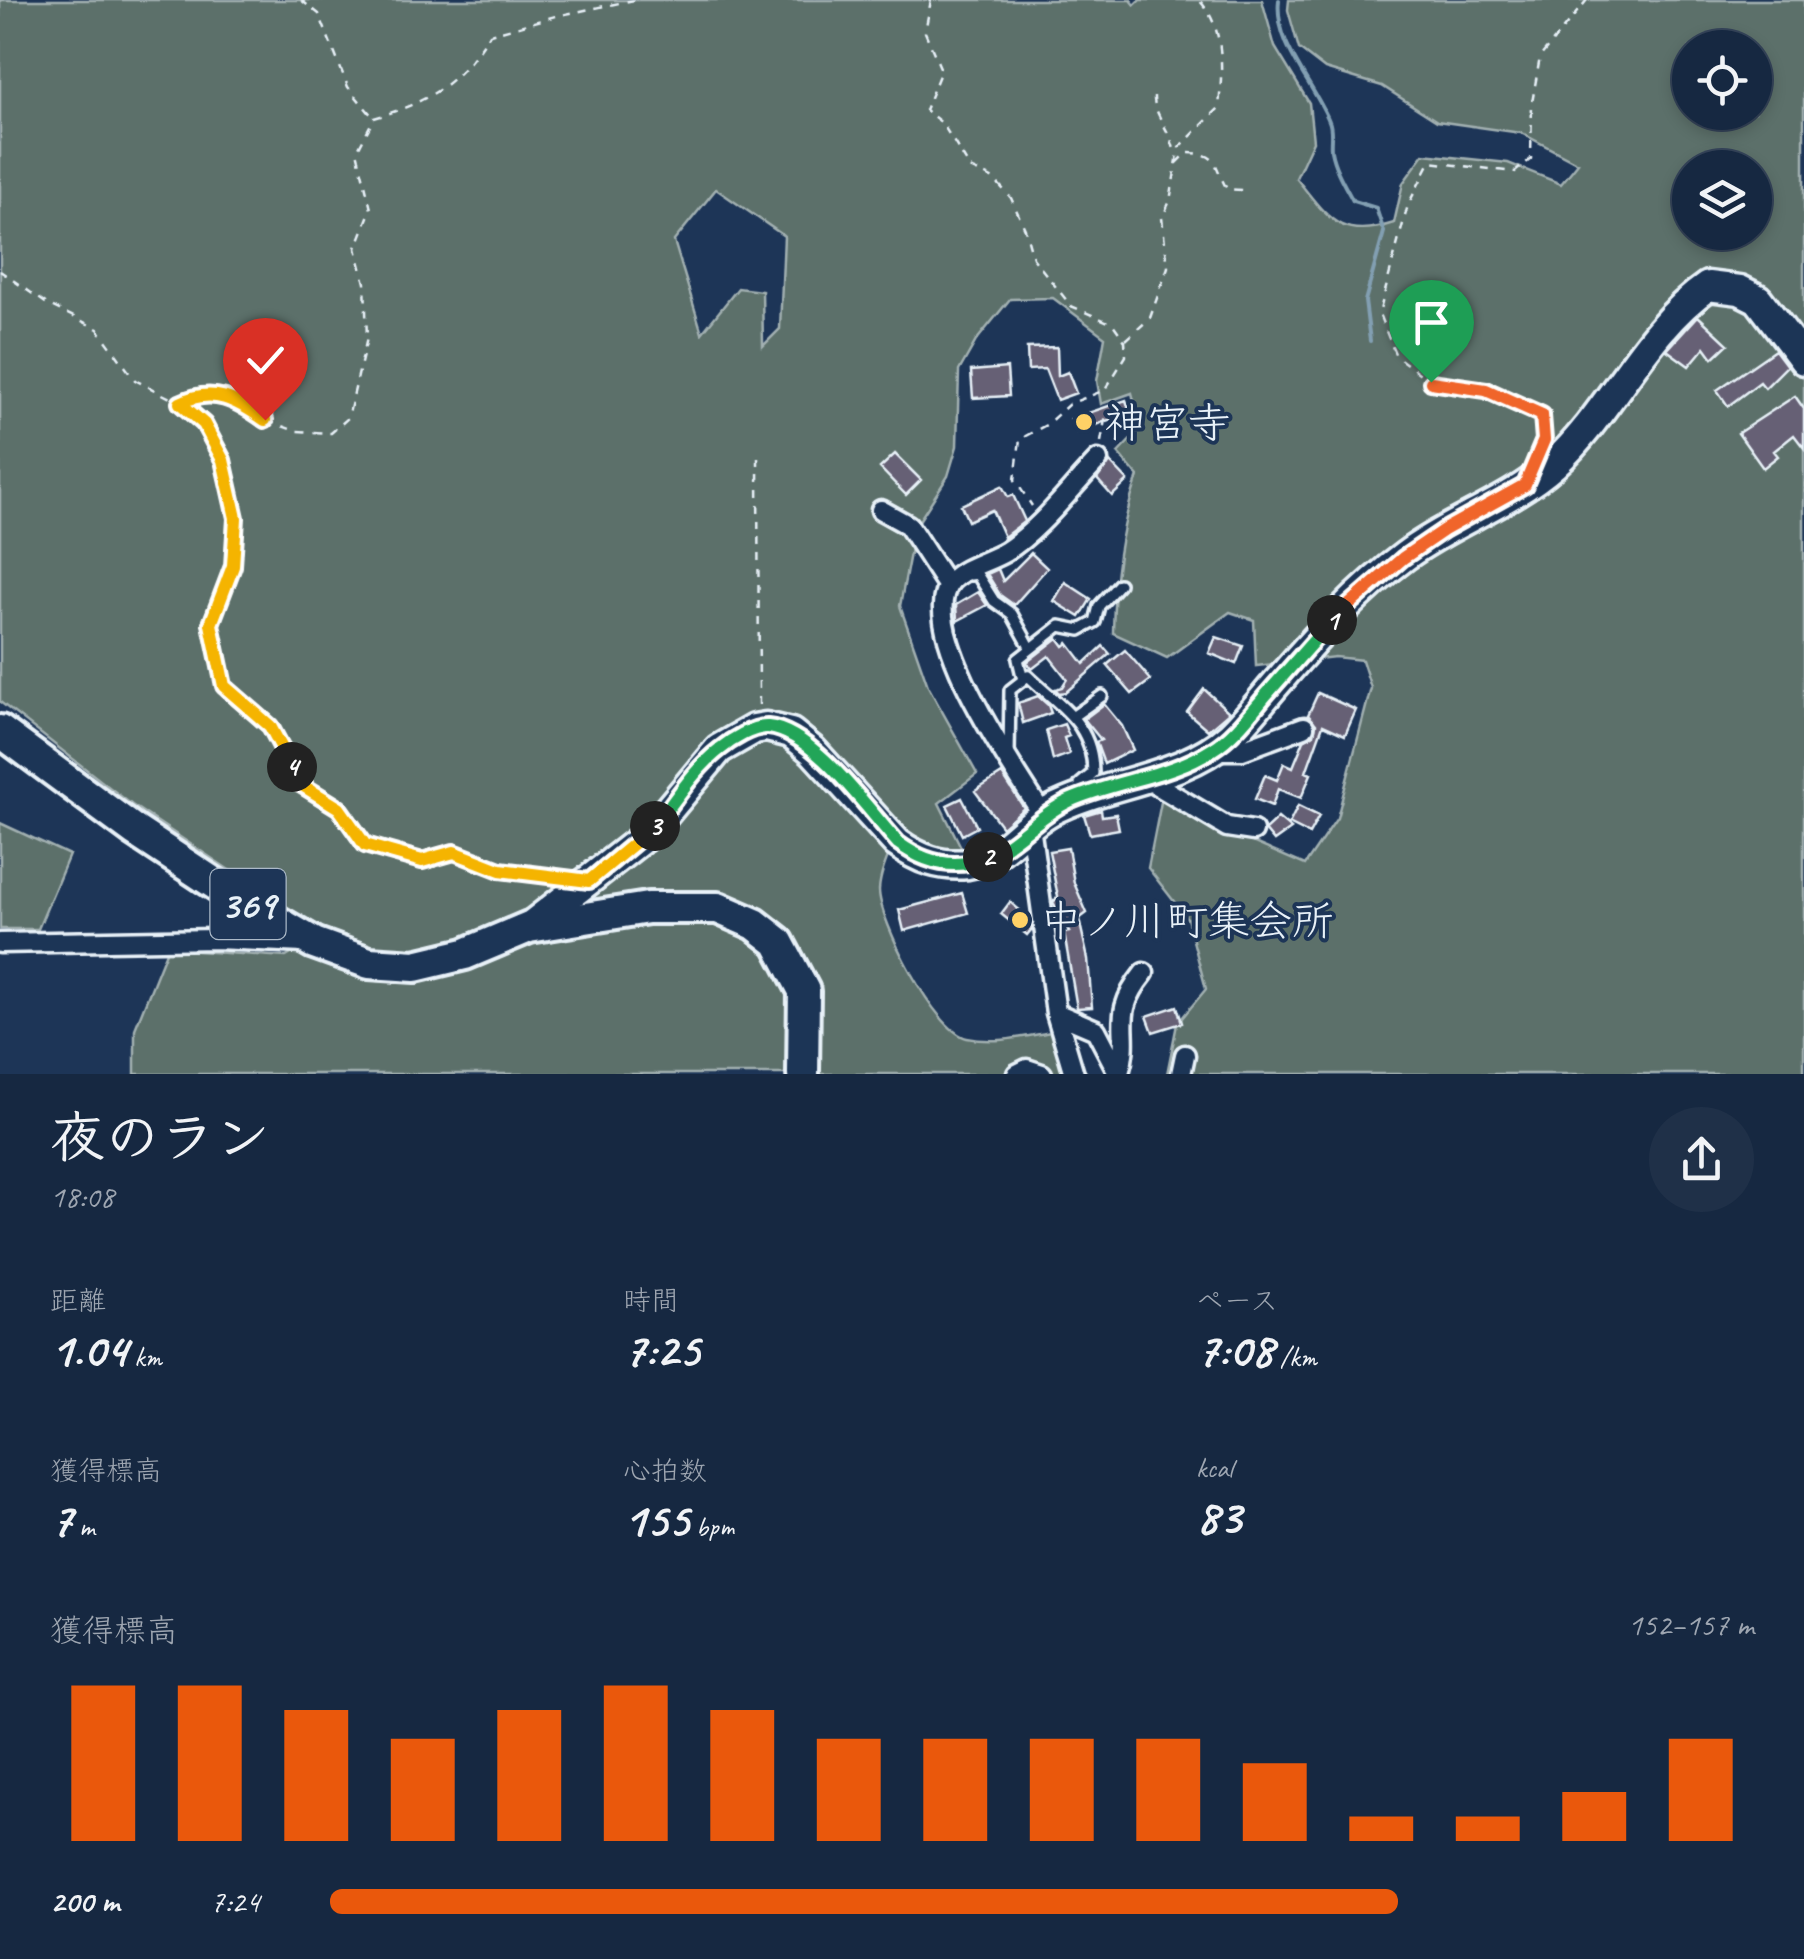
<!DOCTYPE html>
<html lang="ja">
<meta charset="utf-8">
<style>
:root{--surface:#162841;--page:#1f3048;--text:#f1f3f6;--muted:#9ea6b1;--line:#35445a;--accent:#ea580c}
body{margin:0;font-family:Caveat,"Klee One",sans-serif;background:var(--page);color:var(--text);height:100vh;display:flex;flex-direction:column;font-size:38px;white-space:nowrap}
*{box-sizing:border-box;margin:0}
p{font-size:32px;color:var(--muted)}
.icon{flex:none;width:55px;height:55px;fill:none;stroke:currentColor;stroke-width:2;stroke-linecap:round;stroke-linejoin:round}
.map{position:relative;height:1074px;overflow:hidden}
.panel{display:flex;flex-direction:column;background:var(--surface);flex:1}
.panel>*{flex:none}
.buttons{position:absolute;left:1672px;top:30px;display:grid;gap:20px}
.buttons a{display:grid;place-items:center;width:100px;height:100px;border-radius:50%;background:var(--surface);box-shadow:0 5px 15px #0003,0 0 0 2px var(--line);font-size:50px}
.pin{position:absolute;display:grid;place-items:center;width:85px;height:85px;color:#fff;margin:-102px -42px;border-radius:50% 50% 50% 0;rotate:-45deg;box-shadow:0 0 10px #0007}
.pin .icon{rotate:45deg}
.km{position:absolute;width:50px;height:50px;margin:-25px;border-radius:50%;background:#222;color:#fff;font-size:28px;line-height:50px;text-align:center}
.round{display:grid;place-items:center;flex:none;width:105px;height:105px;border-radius:52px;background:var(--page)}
.overview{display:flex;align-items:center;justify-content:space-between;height:170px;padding:0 50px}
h1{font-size:55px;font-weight:700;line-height:75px}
.metrics{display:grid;grid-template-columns:repeat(3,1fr);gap:15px;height:170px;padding:10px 50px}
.metrics div{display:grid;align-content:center}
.metrics b{font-size:50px;font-weight:700}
.metrics small{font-size:28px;font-weight:400}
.metrics p{font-size:28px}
.chart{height:280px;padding:20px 50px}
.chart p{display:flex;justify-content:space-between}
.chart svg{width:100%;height:180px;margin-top:10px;stroke:var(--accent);stroke-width:6}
ul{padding:0 50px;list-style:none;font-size:32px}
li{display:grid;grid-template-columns:160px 120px 1fr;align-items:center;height:75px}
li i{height:25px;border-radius:12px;background:var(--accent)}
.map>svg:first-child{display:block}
</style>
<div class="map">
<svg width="1804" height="1074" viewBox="0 0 1804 1074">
<rect width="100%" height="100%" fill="#1d3557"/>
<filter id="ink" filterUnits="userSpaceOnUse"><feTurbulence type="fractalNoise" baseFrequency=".01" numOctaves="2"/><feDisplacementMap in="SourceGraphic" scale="20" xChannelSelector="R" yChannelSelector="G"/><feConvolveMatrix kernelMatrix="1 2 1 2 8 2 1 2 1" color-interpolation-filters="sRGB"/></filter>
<g filter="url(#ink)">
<!-- green -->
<path fill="#5b6f6a" stroke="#a2b0b1" stroke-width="2.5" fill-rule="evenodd" d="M0 0H1131L1135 5 1140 0H1262L1275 47 1309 103 1313 141 1296 178C1328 217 1338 241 1394 223L1403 183 1424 154 1508 163 1561 184 1578 163 1521 133 1437 121 1382 86 1325 69 1299 49 1288 10 1289 0H1804V1074H1167L1177 1024 1206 989 1187 918 1148 868 1162 797 1193 802 1245 839 1305 865 1337 818 1371 688 1362 660 1335 657 1256 666 1254 620 1230 612 1167 658 1113 633C1114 578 1120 529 1138 476L1118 453 1141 429 1132 393 1101 404 1097 381 1105 337 1053 298 1010 299 976 341 959 371 957 446 948 476 915 527 900 606 928 686 977 774 939 803 964 853 933 854 898 831C892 848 880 871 879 890 879 921 935 1031 967 1038 995 1044 1023 1037 1051 1032L1088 1074H135V1029L167 949 286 957 325 934 132 805 0 702ZM1690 48H1755V112H1690ZM1690 168H1755V232H1690ZM716 189 784 236 780 329 763 346 762 291 738 288 702 333 674 241Z
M0 823 69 855 38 929H0Z"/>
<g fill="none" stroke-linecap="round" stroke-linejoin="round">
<!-- stream -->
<path stroke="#829fb2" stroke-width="4" d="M1279 0C1274 44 1313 82 1329 121 1333 130 1330 140 1331 151 1334 168 1345 186 1353 201L1376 208 1384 232 1365 301 1370 341"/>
</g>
<!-- building -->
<path fill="#666175" stroke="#e8f1f8" stroke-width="2.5" d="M1698 316 1728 344 1713 358 1705 347 1689 366 1667 350Z
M1057 347 1058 376 1068 372 1076 393 1057 400 1045 369 1028 370 1027 348Z
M1775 350 1787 366 1765 388 1760 382 1728 406 1717 390Z
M1007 368 1009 396 973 398 971 371Z
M1795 396 1804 409V448L1794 435 1774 451 1778 456 1763 468 1738 433Z
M1126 400 1130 412 1077 432 1071 419Z
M895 454 921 480 906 495 880 468Z
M1110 462 1128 481 1112 496 1097 479Z
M1002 486 1008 497 1013 495 1025 521 1004 537 992 510 968 521 961 505Z
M1031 553 1047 568 1014 605 1000 595 987 574 998 569 1003 581Z
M1065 582 1091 599 1080 617 1054 601Z
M978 592 987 605 957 621 956 605Z
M1216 637 1243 646 1236 664 1209 653Z
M1058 638 1064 646 1068 643 1084 664 1103 646 1110 654 1066 692 1059 693 1055 689 1062 687 1067 679 1049 656 1032 669 1027 662Z
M1125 650 1151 680 1132 694 1107 665Z
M1204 689 1229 712 1208 730 1187 712Z
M1318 693 1356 710 1345 735 1323 725 1306 772 1311 774 1301 798 1278 789 1272 806 1255 799 1265 775 1277 780 1284 763 1293 767 1304 740 1314 734 1316 724 1308 715Z
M1038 696 1048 705 1051 713 1023 723 1018 703Z
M1104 704 1122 726 1133 750 1104 764 1096 742 1101 740 1084 719Z
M1064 724 1069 736 1064 738 1069 754 1053 760 1046 730Z
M1002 774 1024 808 1002 827 975 791Z
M962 798 977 827 962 835 947 805Z
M1298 806 1319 816 1309 834 1289 824Z
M1101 810 1102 816 1116 814 1119 829 1090 834 1084 815Z
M1278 818 1291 829 1274 841 1265 830Z
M1068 848 1074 883 1087 913 1079 919 1088 959 1092 1007 1077 1008 1064 933 1069 932 1053 902 1058 897 1049 851Z
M962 893 968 913 904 931 899 910Z
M1010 902 1030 919 1032 929 1027 935 1001 914Z
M1177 1006 1182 1023 1153 1032 1147 1016Z"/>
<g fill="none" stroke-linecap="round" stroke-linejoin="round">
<defs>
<path id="service" d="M970 575 977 574 994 601 1012 614 1030 647
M1023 680 1018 659 1060 626 1080 630 1095 622 1099 606 1119 584
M1075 715 1102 696
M1009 756 1010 690 1028 676C1060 707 1093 723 1093 773L1080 784V790"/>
<path id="minor" d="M881 510 908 525 947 585
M1213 750H1242L1304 727
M1145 778 1227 827 1253 831
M1043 815C1017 773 913 626 951 581 964 567 988 562 1005 552 1041 529 1069 490 1098 460
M1030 826 1056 1013 1074 1074
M0 943 215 939 304 943
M1056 1013 1096 1030 1119 1074
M1119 1073C1133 1029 1108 1018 1144 973
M1017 1074 1027 1069 1042 1074
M1181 1074 1185 1055"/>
<path id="primary" d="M529 927 649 833 719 749 754 729 766 727 791 733 813 751 897 843C919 859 940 867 968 864 1003 859 1021 827 1050 811 1107 781 1182 780 1231 735 1249 718 1264 697 1281 678 1319 634 1359 590 1405 556 1452 521 1510 503 1554 464 1612 411 1643 331 1708 286L1740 290 1758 299 1804 360"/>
<path id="trunk" d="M0 731 135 831 238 899 314 943 369 963 415 966 465 954 529 927 648 908H718L755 924 778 942 804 991 803 1074"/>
</defs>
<!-- service casing -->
<use href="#service" stroke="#e8f1f8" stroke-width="16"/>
<!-- minor casing -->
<use href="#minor" stroke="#e8f1f8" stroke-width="25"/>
<!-- primary casing -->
<use href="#primary" stroke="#e8f1f8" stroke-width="35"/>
<!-- trunk casing -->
<use href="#trunk" stroke="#e8f1f8" stroke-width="38"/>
<!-- path -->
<path stroke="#e8f1f8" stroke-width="2.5" stroke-dasharray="8 8" stroke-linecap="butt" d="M301 0 319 14 348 87 373 117
M931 0 925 32 941 70 925 110 942 123 970 168 994 179 1011 198 1025 229 1033 258 1071 306 1113 324 1125 341 1126 356 1105 390 1069 404 1046 425 1020 439 1015 480 1032 506
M1154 96C1153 115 1172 131 1175 155
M1177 163 1187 153C1220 153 1213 165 1227 189L1243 190
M0 271 47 304 98 329 135 380 180 403 204 424 223 460 235 518 233 566 211 624 223 686 270 726 289 755 297 782 339 808 365 845 422 861 453 852 500 870 560 876
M1126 340 1150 318 1168 267 1162 218 1170 201 1179 148 1219 108C1222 71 1226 29 1199 0
M180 402 197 394 237 400 265 420 296 431 331 433 348 418 367 338 365 283 356 248 371 209 357 151 374 118C429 102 459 83 490 34L556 16 634 0
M1101 442 1106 414 1111 412
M1543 443V415L1486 390 1431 382 1396 356 1379 314 1408 205 1430 162 1515 172 1531 159 1532 103 1540 57 1587 0
M758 457 759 708"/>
<!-- service -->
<use href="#service" stroke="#1d3557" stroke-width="9"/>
<!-- minor -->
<use href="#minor" stroke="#1d3557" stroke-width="18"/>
<!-- primary -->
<use href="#primary" stroke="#1d3557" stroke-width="28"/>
<!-- trunk -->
<use href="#trunk" stroke="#1d3557" stroke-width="30"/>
</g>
</g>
<g fill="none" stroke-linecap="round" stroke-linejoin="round" filter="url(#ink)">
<defs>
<path id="split-1" d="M1332 620 1403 558 1444 530 1525 485 1544 440 1542 415 1486 390 1431 382"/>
<path id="split-2" d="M988 857C1018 842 1039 815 1069 801 1116 780 1170 777 1213 749 1234 736 1250 714 1266 695 1288 670 1310 645 1332 620"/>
<path id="split-3" d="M655 826C675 801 694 769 720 749 731 740 753 726 768 727 813 731 868 810 898 843 925 863 955 871 988 857"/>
<path id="split-4" d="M292 767 297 782 339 808 365 845 422 861 454 852 500 870 589 881 655 826"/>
<path id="split-5" d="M265 420C237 400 213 386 180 403L204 424 223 460 236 518 233 566 211 624 224 686 270 726 292 767"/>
</defs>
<!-- split-1 casing -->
<use href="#split-1" stroke="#fff" stroke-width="20"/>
<!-- split-2 casing -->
<use href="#split-2" stroke="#fff" stroke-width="20"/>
<!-- split-3 casing -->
<use href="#split-3" stroke="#fff" stroke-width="20"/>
<!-- split-4 casing -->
<use href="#split-4" stroke="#fff" stroke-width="20"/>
<!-- split-5 casing -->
<use href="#split-5" stroke="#fff" stroke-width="20"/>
<!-- split-1 -->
<use href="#split-1" stroke="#f0652b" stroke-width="12"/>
<!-- split-2 -->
<use href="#split-2" stroke="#22a559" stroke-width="12"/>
<!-- split-3 -->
<use href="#split-3" stroke="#22a559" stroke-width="12"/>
<!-- split-4 -->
<use href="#split-4" stroke="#f5b400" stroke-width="12"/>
<!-- split-5 -->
<use href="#split-5" stroke="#f5b400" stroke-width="12"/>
</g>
<!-- markers -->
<g fill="#ffd166" stroke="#1d3557" stroke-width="4">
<circle cx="1084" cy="422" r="10"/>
<circle cx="1020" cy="920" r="10"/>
</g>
<g text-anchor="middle" stroke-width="8" stroke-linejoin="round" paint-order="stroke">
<!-- shield labels -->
<rect fill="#1d3557" stroke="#abb9c8" stroke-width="2.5" x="210.5" y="869" width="75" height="70" rx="8"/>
<g font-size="40" font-weight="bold" fill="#e8f1f8">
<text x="248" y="918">369</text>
</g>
<!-- poi labels -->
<g font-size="42" fill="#e8f1f8" stroke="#1d3557" text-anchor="start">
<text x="1104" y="437">神宮寺</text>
<text x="1040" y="935">中ノ川町集会所</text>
</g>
</g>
</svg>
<div class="buttons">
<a><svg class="icon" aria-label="locate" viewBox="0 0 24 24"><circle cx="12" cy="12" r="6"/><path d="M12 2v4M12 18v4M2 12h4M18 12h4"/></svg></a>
<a><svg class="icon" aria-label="layers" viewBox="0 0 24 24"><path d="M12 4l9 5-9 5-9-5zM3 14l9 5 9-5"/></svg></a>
</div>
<div class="pin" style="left:1431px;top:382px;background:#1e9e55"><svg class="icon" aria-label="arrive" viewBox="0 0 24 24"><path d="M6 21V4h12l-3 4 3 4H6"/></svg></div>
<div class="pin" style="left:265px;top:420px;background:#d93025"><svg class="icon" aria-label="check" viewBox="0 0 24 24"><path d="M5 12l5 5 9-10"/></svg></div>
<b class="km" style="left:1332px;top:620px">1</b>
<b class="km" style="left:988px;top:857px">2</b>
<b class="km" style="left:655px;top:826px">3</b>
<b class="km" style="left:292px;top:767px">4</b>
</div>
<section class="panel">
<div class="overview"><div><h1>夜のラン</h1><p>18:08</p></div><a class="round"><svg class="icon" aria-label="share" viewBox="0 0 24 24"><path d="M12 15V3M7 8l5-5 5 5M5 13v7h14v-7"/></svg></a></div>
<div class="metrics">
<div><p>距離</p><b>1.04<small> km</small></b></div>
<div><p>時間</p><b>7:25</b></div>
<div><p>ペース</p><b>7:08<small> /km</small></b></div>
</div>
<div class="metrics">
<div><p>獲得標高</p><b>7<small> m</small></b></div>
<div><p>心拍数</p><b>155<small> bpm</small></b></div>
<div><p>kcal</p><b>83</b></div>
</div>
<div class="chart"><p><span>獲得標高</span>152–157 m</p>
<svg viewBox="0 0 160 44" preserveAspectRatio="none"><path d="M5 44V6M15 44V6M25 44V12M35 44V19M45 44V12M55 44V6M65 44V12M75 44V19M85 44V19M95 44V19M105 44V19M115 44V25M125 44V38M135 44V38M145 44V32M155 44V19"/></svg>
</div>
<ul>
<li><b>200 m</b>7:24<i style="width:75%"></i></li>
</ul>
</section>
